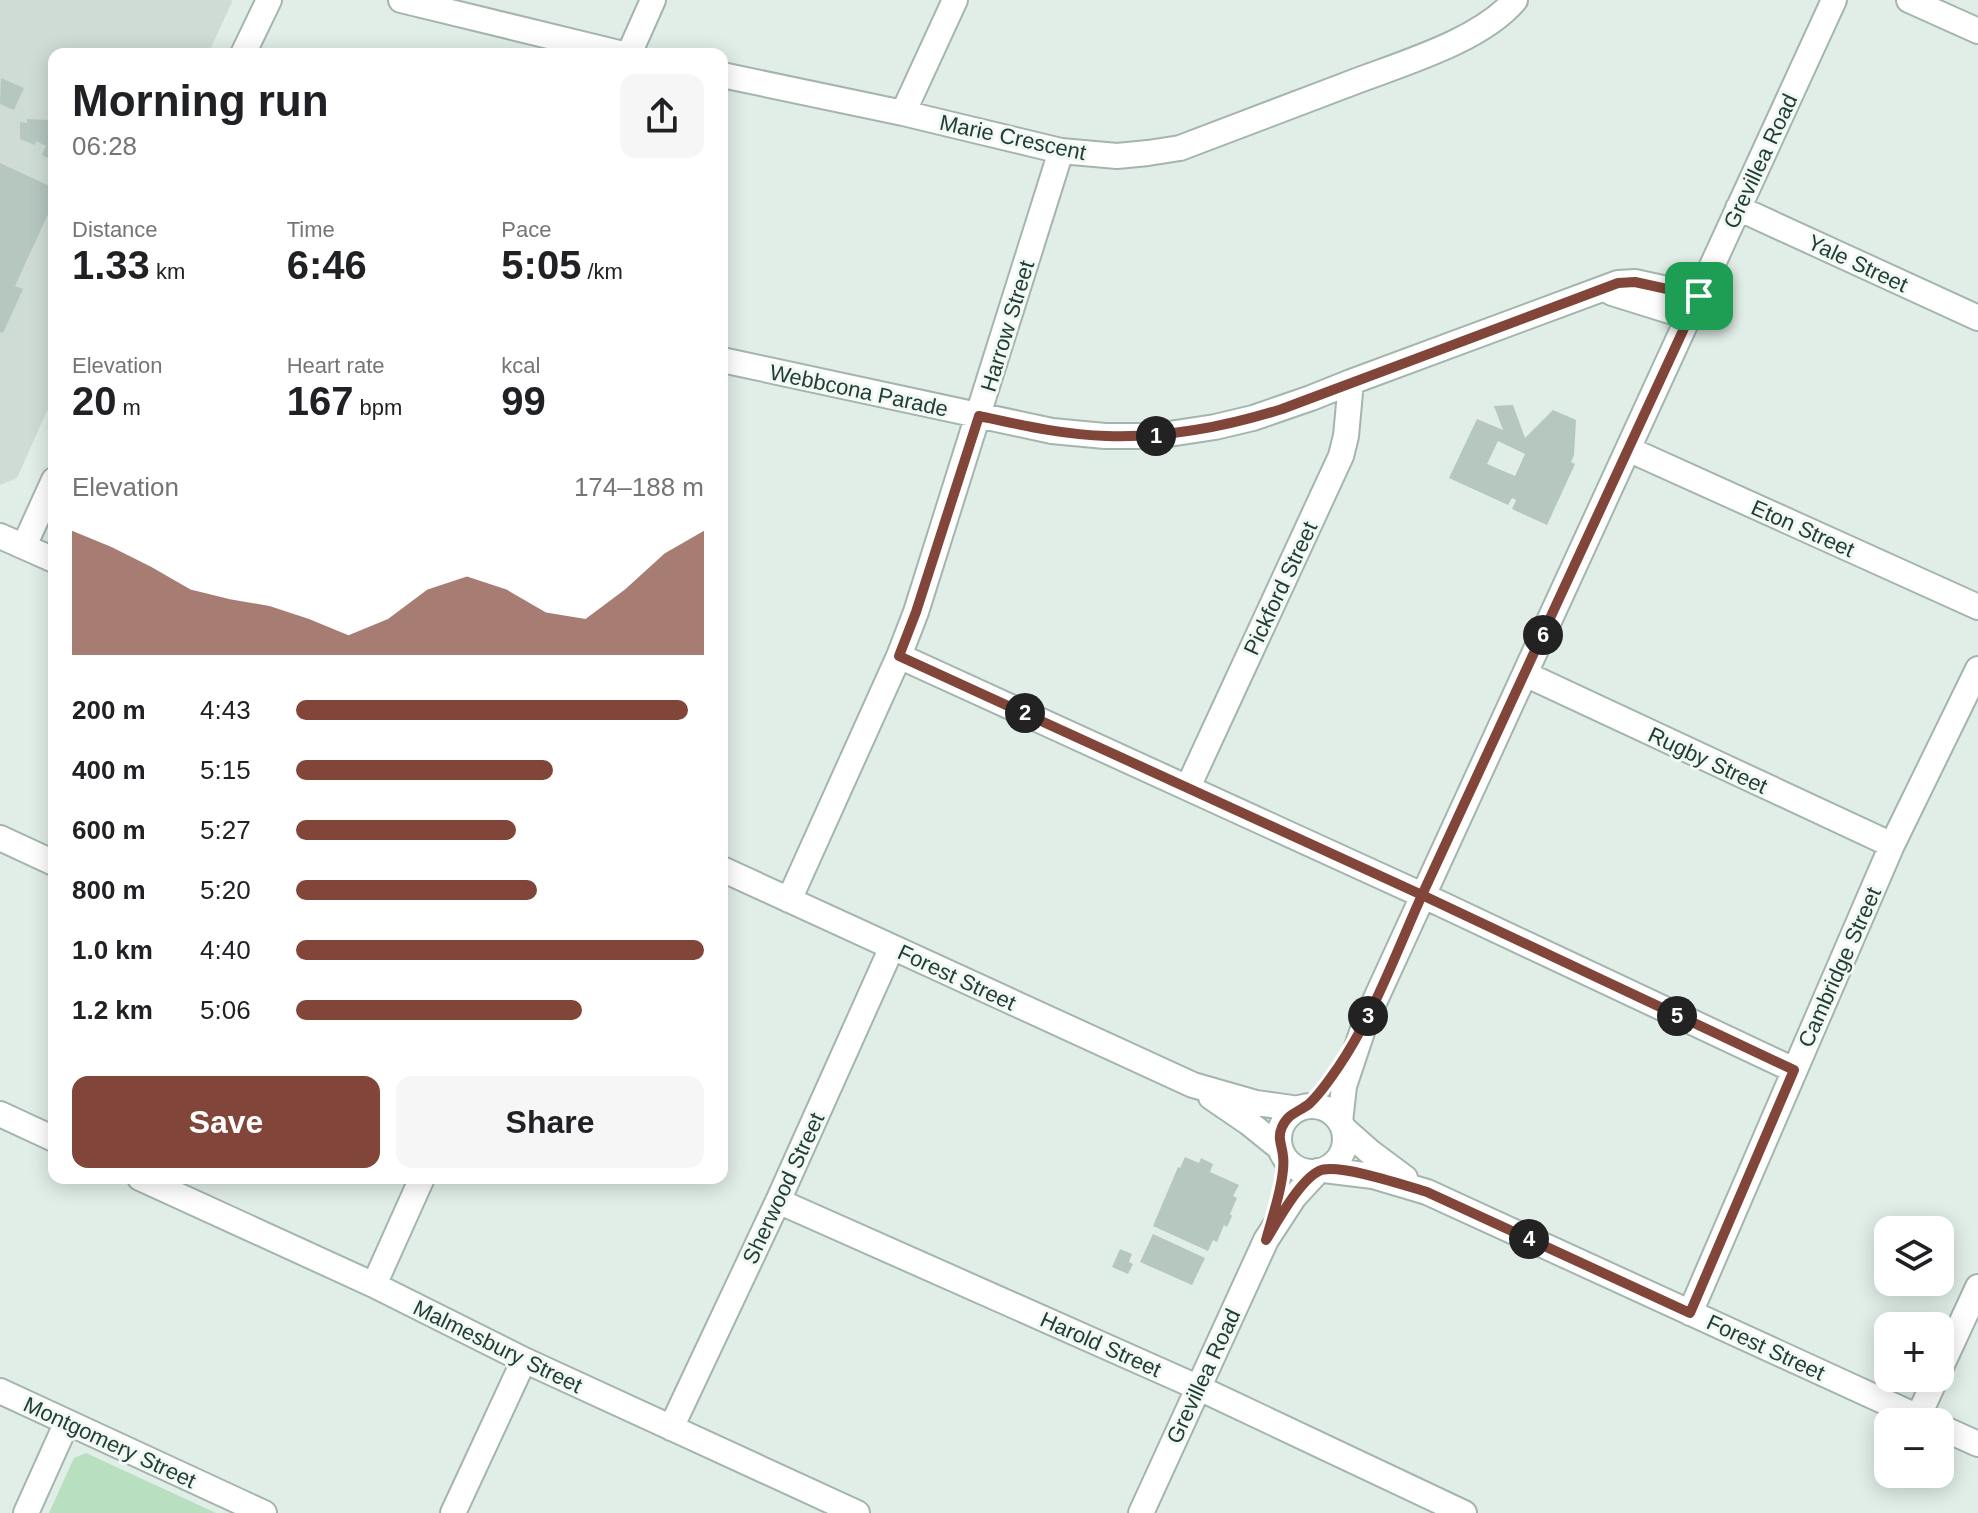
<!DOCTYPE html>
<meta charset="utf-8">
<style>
:root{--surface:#fff;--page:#f6f6f6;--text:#202124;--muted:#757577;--accent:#814639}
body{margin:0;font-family:Arial,sans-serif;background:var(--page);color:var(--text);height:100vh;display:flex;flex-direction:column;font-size:30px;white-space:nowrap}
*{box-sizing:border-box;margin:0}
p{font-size:26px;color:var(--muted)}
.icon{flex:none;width:44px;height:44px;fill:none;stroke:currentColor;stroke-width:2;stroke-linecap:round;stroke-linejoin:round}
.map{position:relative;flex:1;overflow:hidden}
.panel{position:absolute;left:48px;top:48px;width:680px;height:1136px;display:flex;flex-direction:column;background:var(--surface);border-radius:16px;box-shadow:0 4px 20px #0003}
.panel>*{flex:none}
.tools{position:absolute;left:1874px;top:1216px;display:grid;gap:16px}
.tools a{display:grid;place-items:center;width:80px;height:80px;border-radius:16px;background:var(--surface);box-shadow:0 4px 20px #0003;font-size:40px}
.pin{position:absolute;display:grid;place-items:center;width:68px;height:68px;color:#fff;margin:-34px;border-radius:16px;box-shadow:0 4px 12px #0006}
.km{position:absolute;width:40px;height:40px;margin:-20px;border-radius:50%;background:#222;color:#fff;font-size:22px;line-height:40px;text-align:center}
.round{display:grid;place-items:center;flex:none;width:84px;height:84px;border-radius:16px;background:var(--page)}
.headline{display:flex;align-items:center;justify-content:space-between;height:136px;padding:0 24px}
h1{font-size:44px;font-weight:700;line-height:60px}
.figures{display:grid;grid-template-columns:repeat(3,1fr);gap:12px;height:136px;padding:8px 24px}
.figures div{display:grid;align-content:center}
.figures b{font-size:40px;font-weight:700}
.figures small{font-size:22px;font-weight:400}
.figures p{font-size:22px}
.chart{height:224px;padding:16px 24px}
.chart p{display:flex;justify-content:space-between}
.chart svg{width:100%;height:144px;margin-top:8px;fill:var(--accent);opacity:.7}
.action{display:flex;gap:16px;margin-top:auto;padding:16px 24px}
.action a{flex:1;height:92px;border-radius:16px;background:var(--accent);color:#fff;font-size:32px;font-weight:700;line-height:92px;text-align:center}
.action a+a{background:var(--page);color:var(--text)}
ul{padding:0 24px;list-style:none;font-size:26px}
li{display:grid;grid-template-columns:128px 96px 1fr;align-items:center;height:60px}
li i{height:20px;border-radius:10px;background:var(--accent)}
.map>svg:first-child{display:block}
</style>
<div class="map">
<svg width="1978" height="1513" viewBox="0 0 1978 1513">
<rect width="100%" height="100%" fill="#e1ede7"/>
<!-- built -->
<path fill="#cfdcd6" d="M0 0H231L232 2 208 54H54V395L17 478 0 485Z"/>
<!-- green -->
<path fill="#b9dfc1" d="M86 1453 216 1513H49L74 1458Z"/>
<!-- building -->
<path fill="#b6c7c0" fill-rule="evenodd" d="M1 78 24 88 14 110 0 104Z
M49 99H54V161L42 155 46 146 36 141 35 145 20 139V122L27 123V119L48 120Z
M0 163 54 188V201L15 286 23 289 3 333 0 332Z
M1513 405 1525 438 1553 410 1576 420 1574 455 1571 462 1575 464 1547 525 1512 509 1516 500 1512 498 1508 505 1449 478 1477 419 1503 430 1494 406ZM1498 441 1525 454 1515 476 1487 464Z
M1185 1157 1199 1163 1201 1158 1213 1164 1210 1172 1239 1185 1233 1196 1237 1198 1230 1214 1232 1216 1227 1227 1224 1225 1217 1242 1213 1240 1208 1251 1153 1226 1178 1167 1180 1168Z
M1153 1234 1205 1258 1192 1285 1140 1262Z
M1120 1249 1132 1254 1129 1262 1133 1264 1128 1274 1112 1267Z"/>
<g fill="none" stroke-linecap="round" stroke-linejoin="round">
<defs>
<path id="minor" d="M401 0 623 54
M1909 0 1978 31
M243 54 269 0
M629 54 653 0
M722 75 903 113 1061 151 1117 156 1148 153 1180 148C1236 127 1291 106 1346 85 1397 65 1480 42 1515 0
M903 113 955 0
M1738 208 1978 318
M1612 293 1689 317
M722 360 1052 431 1105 436H1156L1215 427 1253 418 1311 398 1351 382 1618 283 1635 282 1699 296
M1628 449 1978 607
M0 536 54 560
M24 546 54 480
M899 656 1422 895 1794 1070
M1525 674 1892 845
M1188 787 1341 456 1346 436 1351 382
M0 838 54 863
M722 869 1193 1085 1256 1103 1299 1109
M789 900 899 656 916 612 1061 151
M1211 1097 1249 1123 1280 1148
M1279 1139a33 33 0 1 1 66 0a33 33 0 1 1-66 0Z
M0 1114 54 1139
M1340 1122 1344 1086 1366 1020 1834 0
M1343 1128 1370 1152 1405 1178
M1324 1170 1373 1176 1427 1192 1929 1422
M140 1178 374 1285 524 1360 857 1513
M778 1201 1197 1387 1464 1513
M374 1285 422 1178
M1690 1313 1892 845 1978 669
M1940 1369 1978 1287
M0 1391 264 1513
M1918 1417 1936 1378
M1940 1427 1978 1444
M671 1428 778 1201 892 947
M26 1513 67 1422
M453 1513 524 1360
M1141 1513 1266 1240 1294 1197 1318 1171"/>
</defs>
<!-- minor casing -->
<use href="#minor" stroke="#a4b5ae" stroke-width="28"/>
<!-- minor -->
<use href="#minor" stroke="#fff" stroke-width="24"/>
</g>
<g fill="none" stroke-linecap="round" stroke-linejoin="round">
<defs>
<path id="route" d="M1699 296 1635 282 1618 283 1282 409C1225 427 1167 438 1107 436 1064 435 1021 425 979 416L916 612 899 656 1422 895C1396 953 1374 1014 1339 1066 1330 1079 1321 1093 1309 1104 1299 1112 1288 1113 1282 1127 1277 1138 1282 1145 1283 1156 1286 1177 1272 1218 1266 1240 1277 1222 1300 1180 1319 1171 1336 1162 1407 1186 1427 1192L1690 1313 1794 1070 1422 895 1699 296"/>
</defs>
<!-- route casing -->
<use href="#route" stroke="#fff" stroke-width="16"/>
<!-- route -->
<use href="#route" stroke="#814639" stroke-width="10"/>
</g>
<g text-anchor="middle" stroke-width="6" stroke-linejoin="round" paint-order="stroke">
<!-- street labels -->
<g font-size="22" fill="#213e35" stroke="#f2f9f5">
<text transform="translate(1013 137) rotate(12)" y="8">Marie Crescent</text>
<text transform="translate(1760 161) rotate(-65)" y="8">Grevillea Road</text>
<text transform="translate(1858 263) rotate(25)" y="8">Yale Street</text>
<text transform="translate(1007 326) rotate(-73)" y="8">Harrow Street</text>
<text transform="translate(859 390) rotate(12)" y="8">Webbcona Parade</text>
<text transform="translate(1803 528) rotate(24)" y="8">Eton Street</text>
<text transform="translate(1280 588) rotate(-65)" y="8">Pickford Street</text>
<text transform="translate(1708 760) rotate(25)" y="8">Rugby Street</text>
<text transform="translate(1839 967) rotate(-66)" y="8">Cambridge Street</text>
<text transform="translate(957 977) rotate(25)" y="8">Forest Street</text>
<text transform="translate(783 1188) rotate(-65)" y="8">Sherwood Street</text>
<text transform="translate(1101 1344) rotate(24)" y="8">Harold Street</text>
<text transform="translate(498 1346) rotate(26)" y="8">Malmesbury Street</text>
<text transform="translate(1766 1347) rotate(25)" y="8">Forest Street</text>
<text transform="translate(1203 1376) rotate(-65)" y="8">Grevillea Road</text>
<text transform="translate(110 1442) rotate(25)" y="8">Montgomery Street</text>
</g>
</g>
</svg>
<div class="tools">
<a><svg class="icon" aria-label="layers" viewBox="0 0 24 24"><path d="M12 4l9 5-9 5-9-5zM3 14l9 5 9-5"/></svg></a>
<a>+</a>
<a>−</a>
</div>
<div class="pin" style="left:1699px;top:296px;background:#1e9e55"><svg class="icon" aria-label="arrive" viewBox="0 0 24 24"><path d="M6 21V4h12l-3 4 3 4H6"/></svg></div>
<b class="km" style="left:1156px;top:436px">1</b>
<b class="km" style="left:1025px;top:713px">2</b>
<b class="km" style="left:1368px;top:1016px">3</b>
<b class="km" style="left:1529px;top:1239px">4</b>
<b class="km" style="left:1677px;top:1016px">5</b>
<b class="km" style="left:1543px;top:635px">6</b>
<section class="panel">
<div class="headline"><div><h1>Morning run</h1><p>06:28</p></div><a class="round"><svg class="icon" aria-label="share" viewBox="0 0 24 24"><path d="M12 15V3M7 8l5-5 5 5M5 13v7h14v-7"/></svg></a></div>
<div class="figures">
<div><p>Distance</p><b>1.33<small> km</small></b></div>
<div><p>Time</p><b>6:46</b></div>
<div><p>Pace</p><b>5:05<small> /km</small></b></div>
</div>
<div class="figures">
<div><p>Elevation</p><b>20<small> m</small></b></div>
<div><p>Heart rate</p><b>167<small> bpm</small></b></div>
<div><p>kcal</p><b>99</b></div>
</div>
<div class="chart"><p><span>Elevation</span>174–188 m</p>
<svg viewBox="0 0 160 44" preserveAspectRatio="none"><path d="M0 44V6L10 11L20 17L30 24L40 27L50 29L60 33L70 38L80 33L90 24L100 20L110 24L120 31L130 33L140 24L150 13L160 6V44z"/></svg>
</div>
<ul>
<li><b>200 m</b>4:43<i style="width:96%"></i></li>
<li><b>400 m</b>5:15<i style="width:63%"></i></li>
<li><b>600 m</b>5:27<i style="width:54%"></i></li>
<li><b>800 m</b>5:20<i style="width:59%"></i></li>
<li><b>1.0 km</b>4:40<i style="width:100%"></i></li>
<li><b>1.2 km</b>5:06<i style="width:70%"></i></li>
</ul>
<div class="action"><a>Save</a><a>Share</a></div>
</section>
</div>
